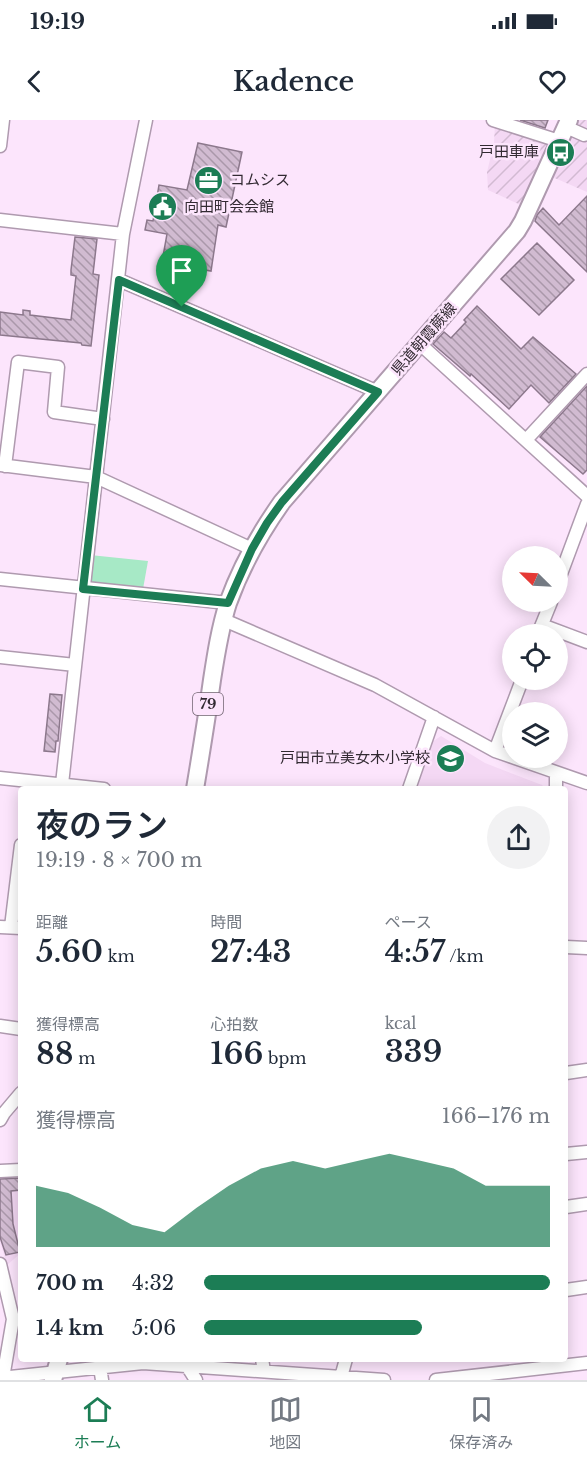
<!DOCTYPE html>
<html lang="ja">
<meta charset="utf-8">
<style>
:root{--surface:#fff;--page:#f2f2f3;--text:#1f2937;--muted:#747a83;--line:#e0e1e3;--accent:#1c7d55}
body{margin:0;font-family:"Libre Baskerville","Noto Sans JP",serif;background:var(--page);color:var(--text);height:100vh;display:flex;flex-direction:column;font-size:22px;white-space:nowrap}
*{box-sizing:border-box;margin:0}
p{font-size:20px;color:var(--muted)}
.icon{flex:none;width:33px;height:33px;fill:none;stroke:currentColor;stroke-width:2;stroke-linecap:round;stroke-linejoin:round}
.map{position:relative;flex:1;overflow:hidden}
.side{position:absolute;left:18px;top:666px;width:550px;height:576px;display:flex;flex-direction:column;background:var(--surface);border-radius:6px;box-shadow:0 3px 15px #0003}
.side>*{flex:none}
.needle{width:39px;rotate:294deg}
.tools{position:absolute;left:502px;top:426px;display:grid;gap:12px}
.tools a{display:grid;place-items:center;width:66px;height:66px;border-radius:50%;background:var(--surface);box-shadow:0 3px 15px #0003;font-size:30px}
.pin{position:absolute;display:grid;place-items:center;width:51px;height:51px;color:#fff;margin:-62px -26px;border-radius:50% 50% 50% 0;rotate:-45deg;box-shadow:0 0 6px #0007}
.pin .icon{rotate:45deg}
.round{display:grid;place-items:center;flex:none;width:63px;height:63px;border-radius:32px;background:var(--page)}
.headline{display:flex;align-items:center;justify-content:space-between;height:102px;padding:0 18px}
h1{font-size:33px;font-weight:600;line-height:45px}
.stats{display:grid;grid-template-columns:repeat(3,1fr);gap:9px;height:102px;padding:6px 18px}
.stats div{display:grid;align-content:center}
.stats b{font-size:30px;font-weight:600}
.stats small{font-size:16px;font-weight:400}
.stats p{font-size:16px}
.chart{height:168px;padding:12px 18px}
.chart p{display:flex;justify-content:space-between}
.chart svg{width:100%;height:108px;margin-top:6px;fill:var(--accent);opacity:.7}
ul{padding:0 18px;list-style:none;font-size:20px}
li{display:grid;grid-template-columns:96px 72px 1fr;align-items:center;height:45px}
li i{height:15px;border-radius:8px;background:var(--accent)}
.status{display:flex;justify-content:space-between;align-items:center;height:42px;padding:0 30px;background:var(--surface);direction:ltr}
.status svg{height:16px;fill:currentColor}
header{display:flex;justify-content:space-between;align-items:center;height:78px;padding:0 18px;background:var(--surface);font-size:27px;font-weight:600}
.menu{display:flex;justify-content:space-around;align-items:center;height:84px;border-top:2px solid var(--line);background:var(--surface);font-size:16px;color:var(--muted)}
.menu a{display:grid;justify-items:center;gap:3px}
.menu .selected{color:var(--accent)}
.map>svg:first-child{display:block}
</style>
<div class="status"><b>19:19</b><svg viewBox="0 0 49 12"><path d="M0 12V9h3v3zM5 12V6h3v6zM10 12V3h3v9zM15 12V0h3v12zM26 1h20v11H26zM47 4h2v5h-2z"/></svg></div>
<header><svg class="icon" aria-label="back" viewBox="0 0 24 24"><path d="M15 5l-7 7 7 7"/></svg>Kadence<svg class="icon" aria-label="heart" viewBox="0 0 24 24"><path d="M12 20l-8-8c-3-5 5-10 8-4 3-6 11-1 8 4z"/></svg></header>
<div class="map">
<svg width="587" height="1260" viewBox="0 0 587 1260">
<defs>
<pattern id="industrial-furrows" width="10" height="10" patternUnits="userSpaceOnUse" patternTransform="scale(1.5)"><rect width="10" height="10" fill="#f4d8f4"/><path d="M-1 1l2-2M0 10L10 0M9 11l2-2" fill="none" stroke="#d2bad2"/></pattern>
<pattern id="building-back-hatch" width="6" height="6" patternUnits="userSpaceOnUse" patternTransform="scale(1.5)"><rect width="6" height="6" fill="#d1bbd1"/><path d="M-1 5l2 2M0 0l6 6M5-1l2 2" fill="none" stroke="#aa98aa"/></pattern>
</defs>
<rect width="100%" height="100%" fill="#fce5fc"/>
<!-- built -->
<path fill="#f4d8f4" d="M441 616 485 643 542 665 546 669H413L432 622Z
M21 1054V1133L7 1145 0 1121V1056Z"/>
<!-- industrial -->
<path fill="url(#industrial-furrows)" d="M578 0H587V72L550 56 561 38Z
M495 4 550 25 523 86 488 70 487 52 494 23Z"/>
<!-- green -->
<path fill="#a7e9c6" d="M90 435 148 441 143 469 87 462Z"/>
<!-- building -->
<path fill="url(#building-back-hatch)" stroke="#8c788c" stroke-width="1.5" d="M520 0H548L545 8Z
M198 23 242 32 226 107 218 105 211 151 162 142 167 114 145 110 147 100 153 101 159 65 187 70Z
M587 76V152L535 101 537 95 543 88 559 105Z
M75 117 97 119 93 154 99 155 91 226 82 225 81 223 0 215V192L23 195V190L30 191V195L71 200 76 156 71 155V150Z
M537 123 574 160 539 195 501 159Z
M477 186 521 229 533 217 576 254 549 283 531 265 509 289 471 254 470 256 433 224 444 212 451 218 466 202 464 200Z
M587 266V350L583 354 540 317Z
M50 574 62 575 58 621H56L55 632 44 631Z
M21 1058V1070L11 1071 13 1104 20 1132 6 1135 0 1117V1059Z"/>
<g fill="none" stroke-linecap="round" stroke-linejoin="round">
<defs>
<path id="minor" d="M493 0 559 21
M566 7 584 15
M0 26 3 0
M0 100 123 114
M119 160 378 272
M420 224 587 376
M526 320 587 254
M0 345 96 357 252 429
M5 346 18 242 58 247 54 292 103 299
M0 459 228 483
M558 462 587 384
M224 500 375 565 495 631 587 663
M542 505 587 522
M538 514 551 482
M0 537 75 545
M495 631 522 560
M0 658 104 669
M62 664 123 114 146 0
M409 669 434 597
M556 669V653
M0 807 21 808
M11 807 21 725
M566 827 587 828
M0 906 21 909
M566 953 587 950
M0 1000 4 993 21 973
M566 1034 587 1032
M0 1051 21 1050
M566 1087 587 1084
M0 1144 13 1199 3 1258
M566 1170 587 1167
M262 1239 264 1251
M187 1246 196 1260
M100 1247 102 1260
M0 1258 143 1243 384 1260
M342 1260 341 1257 346 1239
M436 1260 587 1243"/>
<path id="major" d="M195 669C201 633 207 596 212 560 216 534 220 508 228 483 241 447 260 413 282 382L517 111 523 101 569 0
M53 1260 59 1239"/>
</defs>
<!-- minor casing -->
<use href="#minor" stroke="#af9aaf" stroke-width="15"/>
<!-- major casing -->
<use href="#major" stroke="#af9aaf" stroke-width="20"/>
<!-- minor -->
<use href="#minor" stroke="#fff" stroke-width="12"/>
<!-- major -->
<use href="#major" stroke="#fff" stroke-width="16"/>
</g>
<g fill="none" stroke-linecap="round" stroke-linejoin="round">
<defs>
<path id="route" d="M119 160 378 272 282 382 267 403 252 429 228 483 83 469Z"/>
</defs>
<!-- route casing -->
<use href="#route" stroke="#fff" stroke-width="12"/>
<!-- route -->
<use href="#route" stroke="#1c7d55" stroke-width="8"/>
</g>
<!-- icons -->
<defs>
<symbol id="bus-disc" viewBox="-11 -11 22 22"><circle r="9.5" fill="#1c7d55" stroke="#fce5fc"/><path d="M-5-6H5V4H4V6H2V4H-2V6H-4V4H-5ZM-3.5-4V0h7V-4ZM-3.5 1.2v1.5H-2V1.2ZM2 1.2v1.5H3.5V1.2Z" fill="#fff"/></symbol>
<symbol id="office-disc" viewBox="-11 -11 22 22"><circle r="9.5" fill="#1c7d55" stroke="#fce5fc"/><path d="M-6-3h4V-5.5h4V-3h4V5H-6ZM-1-4.5V-3h2v-1.5ZM-6 0V1H6V0Z" fill="#fff"/></symbol>
<symbol id="civic-disc" viewBox="-11 -11 22 22"><circle r="9.5" fill="#1c7d55" stroke="#fce5fc"/><path d="M-.6-6.5H3V-4.5H.6V-3L4-1V1h2V6H-6V1h2V-1L-.6-3ZM-1.2 2.5V6h2.4V2.5Z" fill="#fff"/></symbol>
<symbol id="school-disc" viewBox="-11 -11 22 22"><circle r="9.5" fill="#1c7d55" stroke="#fce5fc"/><path d="M0-5L7-2L0 1L-7-2ZM-4 1L0 2.5L4 1V4Q0 6-4 4Z" fill="#fff"/></symbol>
</defs>
<g fill-rule="evenodd">
<use href="#bus-disc" x="544" y="16" width="33" height="33"/>
<use href="#office-disc" x="192" y="44" width="33" height="33"/>
<use href="#civic-disc" x="146" y="70" width="33" height="33"/>
<use href="#school-disc" x="434" y="622" width="33" height="33"/>
</g>
<g text-anchor="middle" stroke-width="5" stroke-linejoin="round" paint-order="stroke">
<!-- shield labels -->
<rect fill="#fce5fc" stroke="#6f626f" stroke-width="1.5" x="193" y="573" width="30" height="22" rx="4.5"/>
<g font-size="14" font-weight="bold" fill="#322a32">
<text x="208" y="589">79</text>
</g>
<!-- poi labels -->
<g font-size="15" fill="#322a32" stroke="#fce5fc" text-anchor="end">
<text x="539" y="37">戸田車庫</text>
<text x="230" y="65" text-anchor="start">コムシス</text>
<text x="184" y="92" text-anchor="start">向田町会会館</text>
<text x="430" y="643">戸田市立美女木小学校</text>
</g>
<!-- street labels -->
<g font-size="15" fill="#322a32" stroke="#fce5fc">
<text transform="translate(424 219) rotate(-49)" y="5">県道朝霞蕨線</text>
</g>
</g>
</svg>
<div class="tools">
<a><svg class="needle" viewBox="-14 -14 28 28"><path d="M0-13l5 13h-10z" fill="#e53935"/><path d="M0 13l5-13h-10z" fill="#747a83"/></svg></a>
<a><svg class="icon" aria-label="locate" viewBox="0 0 24 24"><circle cx="12" cy="12" r="6"/><path d="M12 2v4M12 18v4M2 12h4M18 12h4"/></svg></a>
<a><svg class="icon" aria-label="layers" viewBox="0 0 24 24"><path d="M12 4l9 5-9 5-9-5zM3 14l9 5 9-5"/></svg></a>
</div>
<div class="pin" style="left:182px;top:187px;background:#1e9e55"><svg class="icon" aria-label="arrive" viewBox="0 0 24 24"><path d="M6 21V4h12l-3 4 3 4H6"/></svg></div>
<section class="side">
<div class="headline"><div><h1>夜のラン</h1><p>19:19 · 8 × 700 m</p></div><a class="round"><svg class="icon" aria-label="share" viewBox="0 0 24 24"><path d="M12 15V3M7 8l5-5 5 5M5 13v7h14v-7"/></svg></a></div>
<div class="stats">
<div><p>距離</p><b>5.60<small> km</small></b></div>
<div><p>時間</p><b>27:43</b></div>
<div><p>ペース</p><b>4:57<small> /km</small></b></div>
</div>
<div class="stats">
<div><p>獲得標高</p><b>88<small> m</small></b></div>
<div><p>心拍数</p><b>166<small> bpm</small></b></div>
<div><p>kcal</p><b>339</b></div>
</div>
<div class="chart"><p><span>獲得標高</span>166–176 m</p>
<svg viewBox="0 0 160 44" preserveAspectRatio="none"><path d="M0 44V19L10 22L20 28L30 35L40 38L50 28L60 19L70 12L80 9L90 12L100 9L110 6L120 9L130 12L140 19L150 19L160 19V44z"/></svg>
</div>
<ul>
<li><b>700 m</b>4:32<i style="width:100%"></i></li>
<li><b>1.4 km</b>5:06<i style="width:63%"></i></li>
</ul>
</section>
</div>
<nav class="menu">
<a class="selected"><svg class="icon" aria-label="home" viewBox="0 0 24 24"><path d="M3 11l9-7 9 7M6 9v11h12V9"/></svg>ホーム</a>
<a><svg class="icon" aria-label="map" viewBox="0 0 24 24"><path d="M3 6l6-2 6 2 6-2v14l-6 2-6-2-6 2zM9 4v14M15 6v14"/></svg>地図</a>
<a><svg class="icon" aria-label="saved" viewBox="0 0 24 24"><path d="M7 4h10v16l-5-4-5 4z"/></svg>保存済み</a>
</nav>
